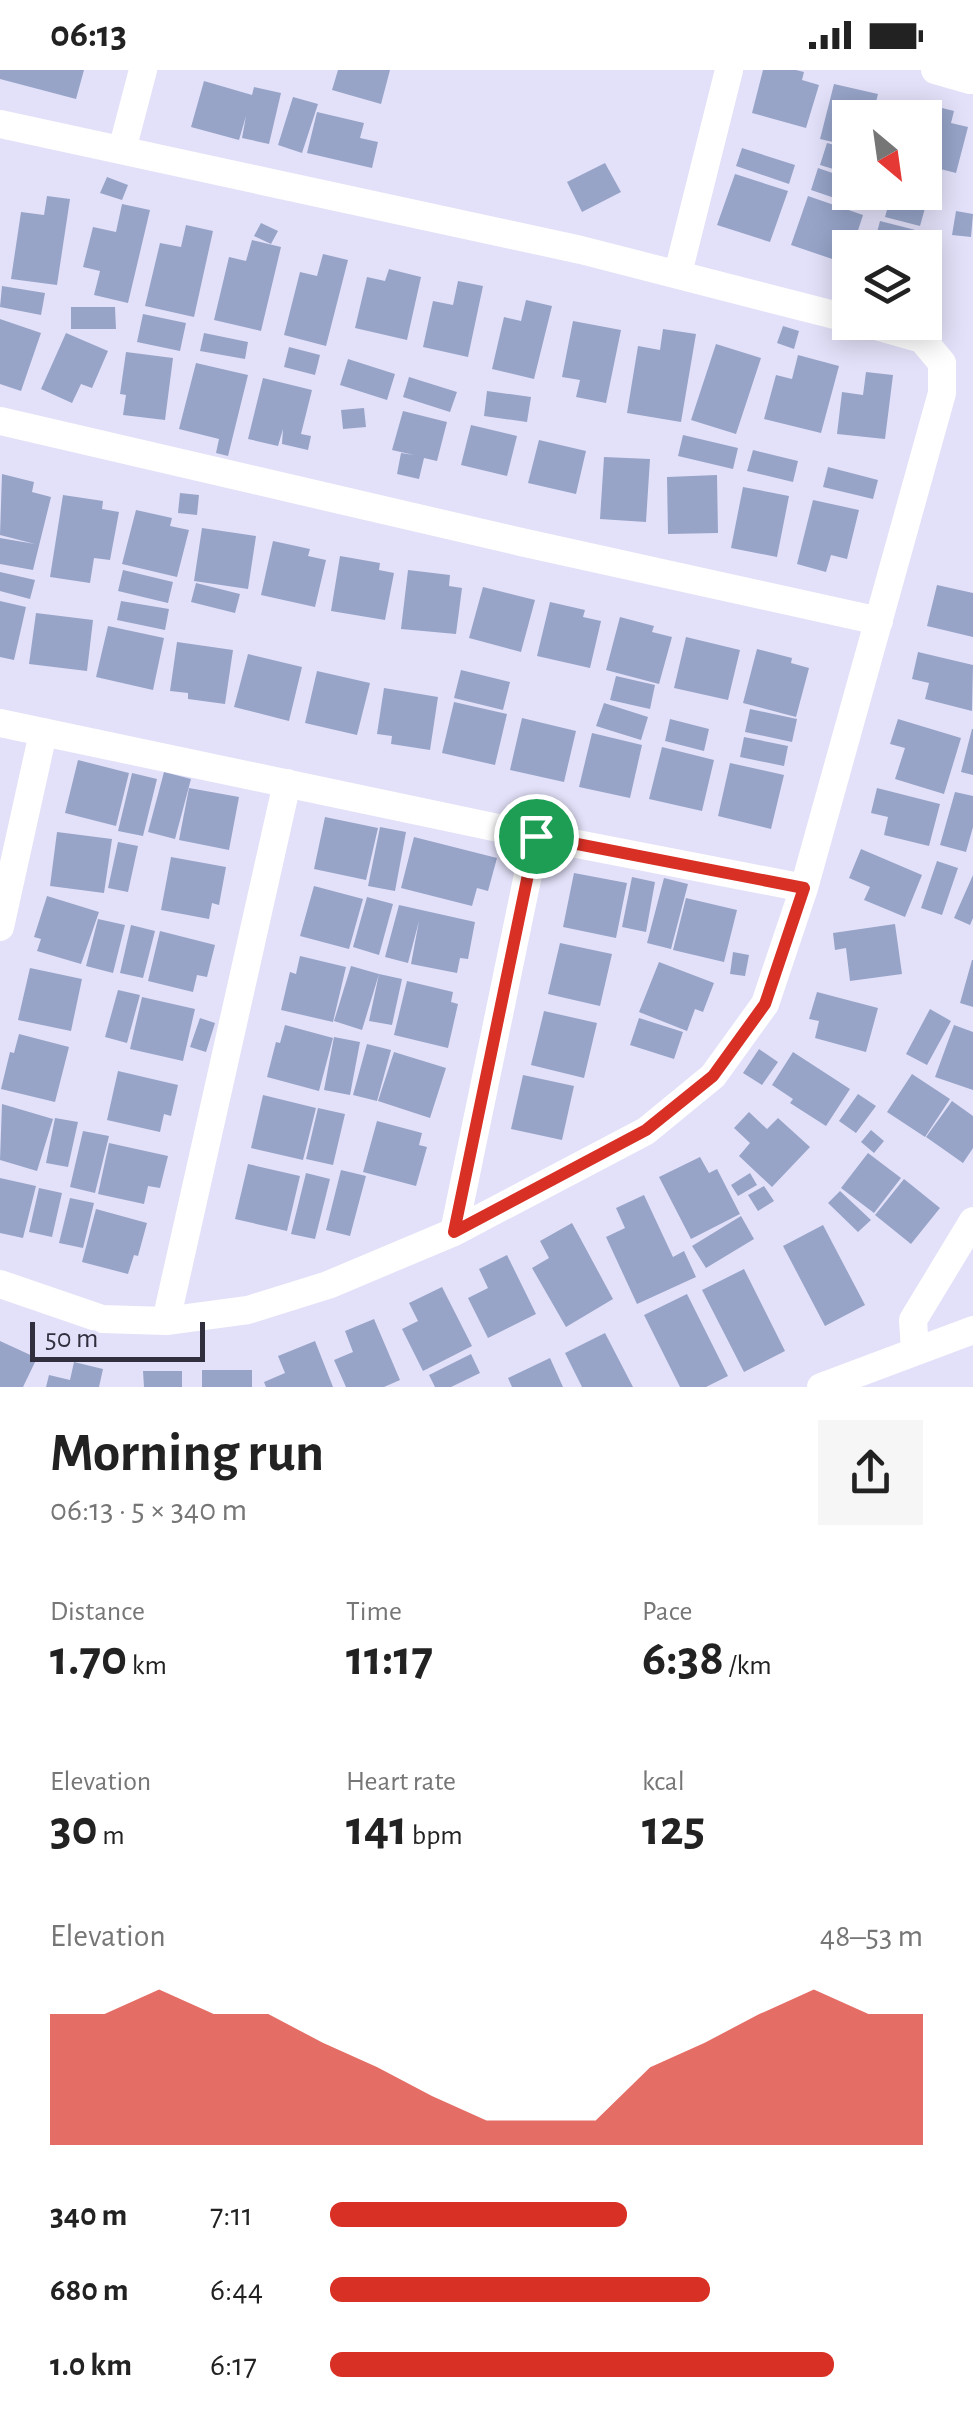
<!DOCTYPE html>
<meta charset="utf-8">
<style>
:root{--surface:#fff;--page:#f6f6f6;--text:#222;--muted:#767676;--accent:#d93025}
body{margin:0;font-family:"Alegreya Sans",sans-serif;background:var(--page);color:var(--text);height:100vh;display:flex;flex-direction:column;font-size:38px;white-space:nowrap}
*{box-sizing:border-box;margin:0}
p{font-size:32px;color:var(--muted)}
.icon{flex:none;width:55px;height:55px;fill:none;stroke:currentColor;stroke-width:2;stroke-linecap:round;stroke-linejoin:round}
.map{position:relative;height:1317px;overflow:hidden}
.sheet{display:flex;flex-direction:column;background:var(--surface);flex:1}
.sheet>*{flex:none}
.needle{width:65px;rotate:151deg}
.tools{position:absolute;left:832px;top:30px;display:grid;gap:20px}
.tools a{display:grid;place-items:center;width:110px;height:110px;border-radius:0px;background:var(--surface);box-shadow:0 5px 25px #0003;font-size:50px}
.scale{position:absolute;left:30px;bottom:25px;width:175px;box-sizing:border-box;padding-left:10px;border:5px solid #312f3e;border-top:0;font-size:28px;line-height:35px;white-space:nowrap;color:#312f3e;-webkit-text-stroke:8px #e3e1f9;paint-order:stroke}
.pin{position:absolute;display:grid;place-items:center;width:85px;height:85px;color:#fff;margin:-42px;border:5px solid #fff;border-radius:50%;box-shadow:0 2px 10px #0007}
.round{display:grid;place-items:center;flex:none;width:105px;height:105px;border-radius:0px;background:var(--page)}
.headline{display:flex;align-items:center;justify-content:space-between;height:170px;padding:0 50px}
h1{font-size:55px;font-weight:600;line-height:75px}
.stats{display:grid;grid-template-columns:repeat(3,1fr);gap:15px;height:170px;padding:10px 50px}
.stats div{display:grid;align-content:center}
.stats b{font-size:50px;font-weight:600}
.stats small{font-size:28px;font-weight:400}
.stats p{font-size:28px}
.chart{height:280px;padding:20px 50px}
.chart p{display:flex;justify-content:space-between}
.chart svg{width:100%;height:180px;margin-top:10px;fill:var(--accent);opacity:.7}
ul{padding:0 50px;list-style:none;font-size:32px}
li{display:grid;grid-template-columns:160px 120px 1fr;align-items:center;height:75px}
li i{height:25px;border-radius:12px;background:var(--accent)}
.status{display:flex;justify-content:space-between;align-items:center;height:70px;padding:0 50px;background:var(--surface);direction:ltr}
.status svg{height:28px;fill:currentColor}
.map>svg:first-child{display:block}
</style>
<div class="status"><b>06:13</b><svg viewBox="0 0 49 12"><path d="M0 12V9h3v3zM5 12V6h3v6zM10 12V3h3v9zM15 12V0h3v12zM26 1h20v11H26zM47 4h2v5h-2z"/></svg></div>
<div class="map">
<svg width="973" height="1317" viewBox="0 0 973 1317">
<rect width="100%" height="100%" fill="#e3e1f9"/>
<!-- building -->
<path fill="#97a4c8" d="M0 0H84L76 29 0 9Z
M338 0H390L381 34 332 20Z
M763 0H796L804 2 802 10 819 15 806 58 752 43Z
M204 11 252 25 254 17 281 23 269 74 242 68 246 46 239 70 191 57Z
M834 14 878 24 876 32 894 36 891 48H850V76L820 69Z
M293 27 318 34 302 83 278 75Z
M930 35 954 41 951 53 968 57 956 103 925 95V47Z
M317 42 364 53 360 68 378 72 372 98 307 83Z
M827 73 850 79V104L820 95Z
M742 78 795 95 789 114 736 96Z
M605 93 621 122 582 142 567 112Z
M818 98 850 109V122H869L864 138 811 120Z
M735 104 788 121 770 172 717 155Z
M107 107 128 115 122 130 100 123Z
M892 122 927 131 920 156 885 147Z
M47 126 70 129 57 215 11 209 21 142 44 145Z
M808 126 863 145 847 194 791 175Z
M122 134 150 140 128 233 94 225 100 201 83 197 93 157 116 162Z
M956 141 973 144 971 167 952 165Z
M880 151 935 165 926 201 925 178H873Z
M261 153 278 161 271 174 254 166Z
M186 155 213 161 194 247 145 236 160 173 181 177Z
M252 170 281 177 261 261 214 250 229 187 246 191Z
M323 184 348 190 326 276 284 265 300 202 317 206Z
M389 199 421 207 407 270 355 258 367 207 385 211Z
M458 211 483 216 468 287 423 277 433 231 453 235Z
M2 216 45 223 41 245 0 237Z
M526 230 552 236 534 309 492 299 504 247 521 251Z
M71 237H115L116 259H71Z
M143 244 186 253 180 281 137 272Z
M0 249 41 263 21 321 0 314Z
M573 251 621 260 606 333 576 327 580 310 562 307Z
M783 256 799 261 794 279 777 273Z
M663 259 696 264 681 352 627 343 638 276 660 280Z
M66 263 108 281 92 318 81 314 72 333 41 319Z
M204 263 248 272 245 289 200 281Z
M716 274 761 288 736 364 691 350Z
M289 277 320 285 315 305 284 297Z
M126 282 173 288 165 350 123 345 126 325 120 324Z
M798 285 839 296 821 363 764 349 776 305 792 309Z
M348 289 395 304 387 330 340 315Z
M196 293 248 305 228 386 216 383 219 369 179 359Z
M866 302 893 305 885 369 837 364 842 322 863 325Z
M409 307 457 322 450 342 403 327Z
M263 308 312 320 301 364 311 366 308 380 282 374 283 359 278 376 248 369Z
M487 321 531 327 527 352 484 346Z
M364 338 366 357 343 359 341 340Z
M403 341 447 352 437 391 424 388 419 409 397 404 401 383 414 385 392 380Z
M471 355 517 366 507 406 461 395Z
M683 365 738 378 733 399 678 386Z
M539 370 586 381 576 424 528 413Z
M753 380 798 391 793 412 747 401Z
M604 387 650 389 646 452 600 449Z
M828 397 878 410 873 429 823 417Z
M2 404 34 412 32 422 51 427 33 500 0 494V468L35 474 0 465Z
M717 405 718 463 668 464 667 407Z
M743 417 789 426 777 487 731 478Z
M180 423 199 425 197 445 178 443Z
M63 425 103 431 102 439 119 442 110 490 94 488 90 513 50 507Z
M813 430 859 440 847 489 831 485 826 502 797 494Z
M136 440 172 448 170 456 189 460 177 507 122 494Z
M202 458 256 466 248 519 194 511Z
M273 471 310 479 308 486 326 490 315 537 261 525Z
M340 486 380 493 379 500 394 503 385 550 331 541Z
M123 500 173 512 168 533 118 521Z
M408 500 450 505 449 516 462 518 456 564 401 559Z
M0 502 35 510 30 529 0 521Z
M196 513 240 524 235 543 191 532Z
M937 515 973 523V567L927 556Z
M483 517 535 530 521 582 469 568Z
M0 531 26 537 14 590 0 587Z
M121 531 169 539 165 560 117 550Z
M550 532 585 540 583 547 601 551 590 598 537 586Z
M36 543 93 550 87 601 29 594Z
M620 547 654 556 652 562 672 567 659 614 606 600Z
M108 556 164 568 153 620 96 607Z
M686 567 740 580 728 630 674 618Z
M177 572 233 580 225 634 188 629V623L170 621Z
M757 579 792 588 791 593 809 598 796 647 743 633Z
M918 582 973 595 972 641 925 629 929 613 912 609Z
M248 584 302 597 289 651 234 637Z
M461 600 510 612 503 640 454 628Z
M317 601 370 613 357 665 305 653Z
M616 606 655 615 650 639 610 630Z
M384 618 438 627 430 680 391 674 392 666 377 664Z
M454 632 507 644 495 695 442 683Z
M604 633 648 647 641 670 596 656Z
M750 639 797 649 792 672 745 662Z
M522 648 576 661 564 712 510 700Z
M670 649 709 659 704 681 665 671Z
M898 649 961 668 944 724 895 709 905 678 890 674Z
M972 659H973V705L961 702Z
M592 663 642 675 630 728 579 717Z
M744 667 788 676 784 696 740 687Z
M662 677 714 690 702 741 649 729Z
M78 690 129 703 116 756 65 743Z
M730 693 784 705 771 759 718 746Z
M164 702 191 709 175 769 148 762Z
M132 703 157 709 143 766 118 761Z
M189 718 239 727 229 780 179 770Z
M877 718 940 734 929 776 884 765 888 747 871 743Z
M955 722 973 726V757L966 782 940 775Z
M325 747 378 758 366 810 314 799Z
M380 757 406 762 395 821 368 816Z
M57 762 112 769 104 823 50 816Z
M414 767 497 788 488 821 477 818 472 836 401 818Z
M118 772 138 776 128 822 108 818Z
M861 779 922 805 905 847 864 830 870 817 849 808Z
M171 787 226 797 219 835 212 833 209 849 161 840Z
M937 791 958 798 942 845 921 838Z
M574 803 627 813 616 868 563 857Z
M973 805V848L970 855 954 848Z
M632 807 655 812 646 862 622 857Z
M664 808 688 814 671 879 647 873Z
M314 816 363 829 349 879 300 866Z
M47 826 99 842 81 894 37 881 41 869 34 867Z
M367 827 393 834 379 885 353 877Z
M686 828 737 840 724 892 673 880Z
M399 835 475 852 468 889 460 888 457 903 411 894 419 851 408 893 385 887Z
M98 849 125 855 113 903 86 896Z
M895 854 902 904 850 911 846 878 835 880 833 863Z
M131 855 155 861 143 908 120 903Z
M160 861 215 875 207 907 197 905 193 922 148 911Z
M560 873 612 884 600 936 548 924Z
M733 882 749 885 745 906 730 904Z
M300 886 346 897 333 952 281 940 290 902 296 904Z
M972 890H973V937L960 933Z
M659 892 714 913 703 942 695 939 687 961 639 942Z
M351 896 379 904 362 960 334 951Z
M30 898 82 909 71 961 18 950Z
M379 904 402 909 392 955 369 951Z
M407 911 453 922 451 932 458 934 448 978 394 965Z
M118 920 140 925 127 973 105 967Z
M817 922 878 938 866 982 815 968 819 951 809 949Z
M142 927 195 939 183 991 130 979Z
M930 939 951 951 927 995 906 984Z
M544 941 597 953 584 1008 531 995Z
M200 948 215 953 206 982 190 977Z
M639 948 683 962 674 989 630 975Z
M285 955 333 968 319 1021 267 1007 276 972 280 973Z
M954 955 973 962V1020L935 1007Z
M19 964 69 977 55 1032 1 1019 10 982 14 983Z
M334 967 360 972 350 1025 324 1020Z
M367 974 391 980 377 1031 353 1025Z
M759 979 778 992 762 1015 743 1003Z
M394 982 446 998 430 1048 378 1031Z
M793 982 850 1019 826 1056 790 1033 793 1029 772 1015Z
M118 1001 178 1015 171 1046 164 1044 160 1062 107 1050Z
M912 1004 950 1029 925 1067 887 1042Z
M523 1005 574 1016 562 1070 511 1059Z
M858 1024 876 1036 856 1063 839 1051Z
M263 1025 316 1038 303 1090 251 1078Z
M952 1031 973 1046V1078L963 1093 926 1067Z
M2 1034 53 1049 37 1101 0 1090Z
M318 1038 345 1044 333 1095 306 1089Z
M749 1042 767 1059 778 1048 810 1077 772 1117 739 1086 750 1073 734 1058Z
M55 1048 78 1052 68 1097 46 1093Z
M377 1051 422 1063 419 1075 427 1077 416 1116 363 1102Z
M871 1060 884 1071 874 1083 861 1072Z
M83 1061 109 1066 95 1123 70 1117Z
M109 1073 168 1086 160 1118 148 1116 144 1134 98 1124Z
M868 1083 901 1108 874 1143 841 1118Z
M700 1087 709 1103 717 1099 740 1144 691 1169 659 1107Z
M248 1094 300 1106 287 1161 235 1149Z
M341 1100 366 1106 350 1166 326 1160Z
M306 1103 330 1109 315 1169 291 1164Z
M750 1103 757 1115 738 1126 731 1115Z
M0 1108 36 1116 23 1168 0 1163Z
M904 1109 940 1138 911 1174 875 1145Z
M764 1116 774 1131 758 1141 748 1125Z
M39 1118 62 1123 52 1167 29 1162Z
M840 1121 871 1150 858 1162 828 1133Z
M644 1125 673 1187 684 1181 696 1207 637 1234 606 1167 625 1158 616 1138Z
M70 1128 94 1133 83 1178 59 1173Z
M96 1139 147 1153 138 1186 134 1185 128 1204 82 1192Z
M741 1146 754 1169 706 1198 692 1176Z
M572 1153 613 1229 566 1257 532 1198 549 1188 540 1171Z
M823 1155 865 1235 825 1256 783 1176Z
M507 1185 536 1244 488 1268 468 1228 488 1218 479 1199Z
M744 1199 785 1281 744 1302 702 1220Z
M442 1217 472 1276 423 1301 402 1259 418 1251 409 1233Z
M687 1224 728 1306 706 1317H680L644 1245Z
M374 1249 400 1310 384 1317H346L334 1290 353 1282 345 1261Z
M605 1263 633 1317H582L565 1283Z
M0 1271 37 1288 23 1317H0Z
M315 1271 333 1317H266L264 1312 285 1303 278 1286Z
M471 1284 480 1303 451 1317H435L429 1305Z
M550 1288 563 1317H512L508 1308Z
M74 1292 103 1299 99 1317H46L49 1305 70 1310Z
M202 1300H252V1317H202Z
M143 1301H182V1317H144Z"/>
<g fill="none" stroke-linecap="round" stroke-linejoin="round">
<!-- minor -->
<path stroke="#fff" stroke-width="28" d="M935 0 970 10
M0 54 581 180 850 249
M122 80 143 0
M678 203 729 0
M0 351 521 472 879 551
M0 653 536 766 804 818
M0 857 43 663
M454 1162 536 766
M0 1214 102 1249 166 1251 248 1240 328 1215 454 1162 646 1061 713 1006 765 934 804 818 942 323V293L922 269 862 252
M166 1251 287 713
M915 1280 913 1250 973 1151
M821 1317 973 1260"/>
</g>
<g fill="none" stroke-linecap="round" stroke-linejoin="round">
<defs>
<path id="route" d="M536 766 804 818 765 934 713 1006 646 1060 454 1162Z"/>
</defs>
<!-- route casing -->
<use href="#route" stroke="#fff" stroke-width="20"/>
<!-- route -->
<use href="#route" stroke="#d93025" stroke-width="12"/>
</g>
</svg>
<div class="tools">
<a><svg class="needle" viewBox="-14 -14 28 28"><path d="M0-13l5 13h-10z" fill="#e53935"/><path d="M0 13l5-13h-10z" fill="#767676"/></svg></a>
<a><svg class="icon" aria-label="layers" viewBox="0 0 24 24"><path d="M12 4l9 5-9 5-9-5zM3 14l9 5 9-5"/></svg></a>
</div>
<div class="scale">50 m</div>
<div class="pin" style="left:536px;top:766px;background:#1e9e55"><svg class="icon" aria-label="arrive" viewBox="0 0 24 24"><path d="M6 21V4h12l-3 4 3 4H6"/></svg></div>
</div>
<section class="sheet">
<div class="headline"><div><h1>Morning run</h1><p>06:13 · 5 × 340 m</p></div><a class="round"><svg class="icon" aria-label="share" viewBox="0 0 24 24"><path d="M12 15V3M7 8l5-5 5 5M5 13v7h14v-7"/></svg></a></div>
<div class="stats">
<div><p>Distance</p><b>1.70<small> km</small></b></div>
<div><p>Time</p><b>11:17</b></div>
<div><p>Pace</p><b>6:38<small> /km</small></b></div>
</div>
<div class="stats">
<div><p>Elevation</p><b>30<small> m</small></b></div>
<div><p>Heart rate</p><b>141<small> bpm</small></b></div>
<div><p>kcal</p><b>125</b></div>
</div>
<div class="chart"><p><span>Elevation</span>48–53 m</p>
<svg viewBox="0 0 160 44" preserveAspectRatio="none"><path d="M0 44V12L10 12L20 6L30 12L40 12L50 19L60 25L70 32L80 38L90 38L100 38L110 25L120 19L130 12L140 6L150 12L160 12V44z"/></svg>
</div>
<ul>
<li><b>340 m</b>7:11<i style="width:50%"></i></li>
<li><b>680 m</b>6:44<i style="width:64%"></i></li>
<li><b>1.0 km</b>6:17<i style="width:85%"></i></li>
</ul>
</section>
